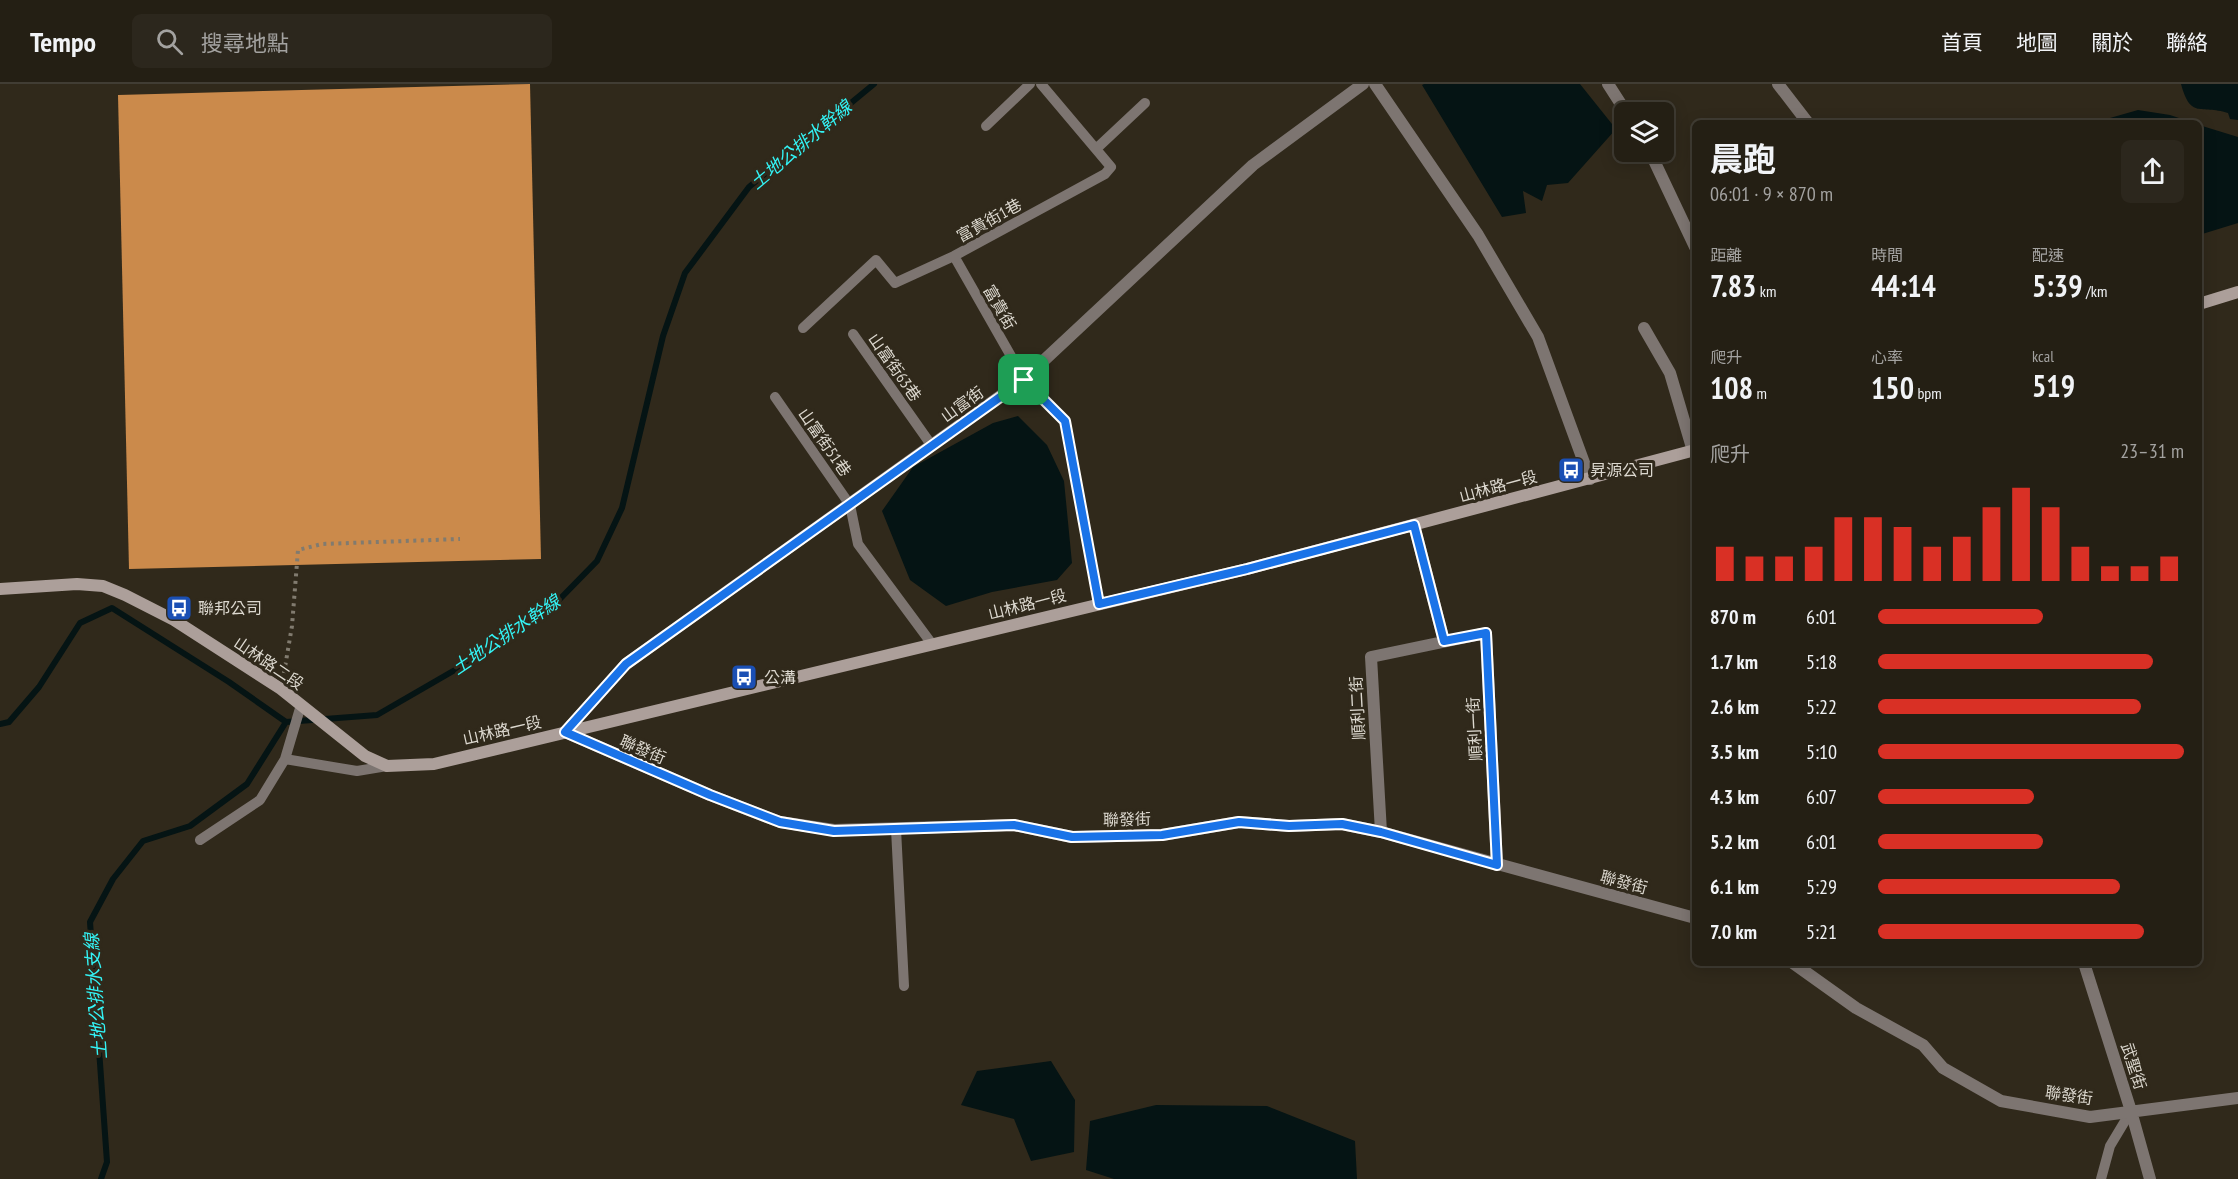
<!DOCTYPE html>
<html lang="zh-TW">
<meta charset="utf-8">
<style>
:root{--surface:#241f14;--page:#2c271d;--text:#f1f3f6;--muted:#a3a2a0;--line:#413d34;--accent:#d93025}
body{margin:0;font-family:"PT Sans Narrow","Noto Sans TC",sans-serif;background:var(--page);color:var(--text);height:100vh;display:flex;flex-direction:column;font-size:22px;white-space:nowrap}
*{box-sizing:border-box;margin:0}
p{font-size:20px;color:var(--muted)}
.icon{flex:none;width:33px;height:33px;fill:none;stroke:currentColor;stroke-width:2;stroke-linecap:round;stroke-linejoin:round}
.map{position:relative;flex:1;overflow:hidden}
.side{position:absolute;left:1692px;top:36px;width:510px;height:846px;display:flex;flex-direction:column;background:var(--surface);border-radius:9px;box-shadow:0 3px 15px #0003,0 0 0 2px var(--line)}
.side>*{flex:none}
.fabs{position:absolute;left:1614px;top:18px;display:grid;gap:12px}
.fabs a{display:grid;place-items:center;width:60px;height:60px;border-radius:9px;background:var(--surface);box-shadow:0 3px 15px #0003,0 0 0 2px var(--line);font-size:30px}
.pin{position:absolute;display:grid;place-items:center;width:51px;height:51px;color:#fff;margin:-26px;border-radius:12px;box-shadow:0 3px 9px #0006}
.round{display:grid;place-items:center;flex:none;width:63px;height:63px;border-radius:9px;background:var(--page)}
.summary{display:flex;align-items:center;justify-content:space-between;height:102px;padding:0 18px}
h1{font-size:33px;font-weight:700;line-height:45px}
.stats{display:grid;grid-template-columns:repeat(3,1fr);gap:9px;height:102px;padding:6px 18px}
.stats div{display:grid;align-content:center}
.stats b{font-size:30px;font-weight:700}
.stats small{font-size:16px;font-weight:400}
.stats p{font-size:16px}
.chart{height:168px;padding:12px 18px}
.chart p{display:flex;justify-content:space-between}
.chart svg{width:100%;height:108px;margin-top:6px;stroke:var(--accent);stroke-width:6}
ul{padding:0 18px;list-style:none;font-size:20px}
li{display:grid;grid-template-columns:96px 72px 1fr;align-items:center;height:45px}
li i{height:15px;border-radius:8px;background:var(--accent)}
header{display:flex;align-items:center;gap:36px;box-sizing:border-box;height:84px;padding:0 30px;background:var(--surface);border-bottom:2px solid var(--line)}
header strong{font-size:28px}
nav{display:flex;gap:33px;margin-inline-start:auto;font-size:21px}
.search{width:420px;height:54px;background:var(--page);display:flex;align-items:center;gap:15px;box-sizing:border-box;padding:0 21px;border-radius:9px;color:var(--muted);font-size:22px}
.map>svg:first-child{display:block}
</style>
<header>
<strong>Tempo</strong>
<div class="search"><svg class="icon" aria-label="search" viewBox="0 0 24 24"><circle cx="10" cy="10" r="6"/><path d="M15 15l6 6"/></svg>搜尋地點</div>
<nav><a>首頁</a><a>地圖</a><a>關於</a><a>聯絡</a></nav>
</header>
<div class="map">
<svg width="2238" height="1095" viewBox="0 0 2238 1095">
<rect width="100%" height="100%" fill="#30291b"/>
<!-- water -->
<path fill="#051414" d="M1424 0H1580L1616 45 1568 99 1547 101 1542 117 1523 107 1526 129 1502 133 1422 1Z
M2181 0H2238V36L2230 35 2228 29C2200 20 2191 36 2181 0Z
M2138 26 2170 31 2194 39H2109L2110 34Z
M2199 41 2238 53V139L2199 151Z
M1018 332 1047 361 1064 397 1072 479 1057 496 992 508 946 522 910 496 882 427 913 383 993 339Z
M1051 977 1075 1016 1074 1068 1031 1077 1014 1035 961 1021 977 987Z
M1156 1021 1267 1022 1355 1057 1357 1095H1114L1086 1086 1090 1037Z"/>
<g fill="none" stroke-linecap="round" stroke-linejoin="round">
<!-- stream -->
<path stroke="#051414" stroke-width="6" d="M0 640 9 638 39 603 80 539 112 524 229 598 286 638 377 631 486 568 556 519 597 477 622 424 663 252 685 189 749 103 874 0
M101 1095 107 1078 90 838 113 795 143 757 190 742 247 700 286 638"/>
</g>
<!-- building -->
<path fill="#cb8a4b" d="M530 0 541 475 129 485 118 11Z"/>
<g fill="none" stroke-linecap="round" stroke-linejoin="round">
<!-- path -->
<path stroke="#817b6f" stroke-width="4" stroke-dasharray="3 4.5" stroke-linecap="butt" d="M284 589 292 542 298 466 322 460 460 455"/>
<!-- service -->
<path stroke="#7d7571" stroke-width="10" d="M986 42 1030 0
M1096 65 1145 19
M954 172 1024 295 1065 337 1099 520
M803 244 876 176 895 199 954 172 1105 90 1111 83 1041 0
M853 250 932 362
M775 313 850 421 858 460 932 560
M285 675 357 687 387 682
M896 745 904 902
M200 756 260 716 285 675 301 621
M2101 1095 2110 1062 2131 1027"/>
<!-- minor -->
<path stroke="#7d7571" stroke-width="12" d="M1363 0 1253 81 1024 295 626 580 565 648 710 711 780 738 834 746 1014 741 1072 753 1162 751 1239 738 1289 742 1342 740 1381 748 1695 834
M1375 0 1478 151 1538 253 1590 395
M1608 0 1626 28
M1778 0 1808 39
M1650 68 1695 163
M1644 244 1670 289 1693 367
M1414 441 1444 557
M1381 748 1371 573 1486 549 1497 781
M1793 879 1856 924 1923 961 1943 984 2001 1017 2090 1033 2238 1014
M2084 879 2131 1027 2150 1095"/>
<!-- secondary -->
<path stroke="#ac9f9a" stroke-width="12" d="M2199 220 2238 208
M0 505 77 500 103 502 125 511 174 536 281 605 365 672 387 682 434 680 1247 485 1695 366"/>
</g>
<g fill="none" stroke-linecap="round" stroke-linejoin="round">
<defs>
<path id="route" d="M1024 296 1065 337 1099 520 1247 485 1414 441 1444 557 1486 549 1497 781 1381 748 1342 740 1289 742 1239 738 1162 751 1072 753 1014 741 834 747 780 738 710 711 565 648 626 580Z"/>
</defs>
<!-- route casing -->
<use href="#route" stroke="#fff" stroke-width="12"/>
<!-- route -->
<use href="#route" stroke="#1a73e8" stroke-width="8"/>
</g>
<!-- icons -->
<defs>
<symbol id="bus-square" viewBox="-11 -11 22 22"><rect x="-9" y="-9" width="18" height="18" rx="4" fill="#1a4fb4" stroke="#30291b"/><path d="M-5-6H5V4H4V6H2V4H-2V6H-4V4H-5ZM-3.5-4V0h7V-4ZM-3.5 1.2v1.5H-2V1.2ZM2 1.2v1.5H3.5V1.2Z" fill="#fff"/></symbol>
</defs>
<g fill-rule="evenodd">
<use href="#bus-square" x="1556" y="371" width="30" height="30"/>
<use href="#bus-square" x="164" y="509" width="30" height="30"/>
<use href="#bus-square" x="729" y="578" width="30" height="30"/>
</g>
<g text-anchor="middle" stroke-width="6" stroke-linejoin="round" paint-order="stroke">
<!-- street labels -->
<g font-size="16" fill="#dcd8cf" stroke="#30291b">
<text transform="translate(989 136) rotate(-29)" y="6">富貴街1巷</text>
<text transform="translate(1000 223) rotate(60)" y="6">富貴街</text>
<text transform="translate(895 283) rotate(55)" y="6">山富街63巷</text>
<text transform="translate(962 320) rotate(-36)" y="6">山富街</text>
<text transform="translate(825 358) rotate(55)" y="6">山富街51巷</text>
<text transform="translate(1498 402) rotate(-15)" y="6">山林路一段</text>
<text transform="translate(1027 520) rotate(-14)" y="6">山林路一段</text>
<text transform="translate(269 579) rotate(34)" y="6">山林路二段</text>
<text transform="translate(1357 624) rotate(-93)" y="6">順利二街</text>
<text transform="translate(1474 645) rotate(-93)" y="6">順利一街</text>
<text transform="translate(502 646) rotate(-13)" y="6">山林路一段</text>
<text transform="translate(643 665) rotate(23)" y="6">聯發街</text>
<text transform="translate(1127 735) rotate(-1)" y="6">聯發街</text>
<text transform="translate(1624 798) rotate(15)" y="6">聯發街</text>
<text transform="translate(2134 982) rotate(72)" y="6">武聖街</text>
<text transform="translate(2069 1011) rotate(8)" y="6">聯發街</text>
</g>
<!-- poi labels -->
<g font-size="16" fill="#dcd8cf" stroke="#30291b" text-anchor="start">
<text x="1590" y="392">昇源公司</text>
<text x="198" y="530">聯邦公司</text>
<text x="764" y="599">公溝</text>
</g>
<!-- water labels -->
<g font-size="18" font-style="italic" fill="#33f4f6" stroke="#30291b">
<text transform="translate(801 61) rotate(-40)" y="6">土地公排水幹線</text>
<text transform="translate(506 551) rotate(-34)" y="6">土地公排水幹線</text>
<text transform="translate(96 912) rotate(-94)" y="6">土地公排水支線</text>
</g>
</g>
</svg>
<div class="fabs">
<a><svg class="icon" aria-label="layers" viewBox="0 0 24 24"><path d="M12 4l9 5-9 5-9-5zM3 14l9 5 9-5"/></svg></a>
</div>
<div class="pin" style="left:1024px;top:296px;background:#1e9e55"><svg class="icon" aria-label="arrive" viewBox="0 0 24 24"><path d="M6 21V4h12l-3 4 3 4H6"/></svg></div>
<section class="side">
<div class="summary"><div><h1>晨跑</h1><p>06:01 · 9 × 870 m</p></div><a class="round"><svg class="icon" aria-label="share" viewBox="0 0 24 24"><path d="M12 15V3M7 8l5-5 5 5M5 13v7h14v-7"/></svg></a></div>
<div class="stats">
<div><p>距離</p><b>7.83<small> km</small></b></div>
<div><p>時間</p><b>44:14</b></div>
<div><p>配速</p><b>5:39<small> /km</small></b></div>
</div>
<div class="stats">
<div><p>爬升</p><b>108<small> m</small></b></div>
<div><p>心率</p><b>150<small> bpm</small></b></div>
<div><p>kcal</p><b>519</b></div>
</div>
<div class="chart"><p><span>爬升</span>23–31 m</p>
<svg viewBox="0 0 160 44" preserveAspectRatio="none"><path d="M5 44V30M15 44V34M25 44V34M35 44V30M45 44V18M55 44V18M65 44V22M75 44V30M85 44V26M95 44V14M105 44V6M115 44V14M125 44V30M135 44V38M145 44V38M155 44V34"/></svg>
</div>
<ul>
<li><b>870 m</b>6:01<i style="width:54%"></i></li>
<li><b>1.7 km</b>5:18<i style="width:90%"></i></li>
<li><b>2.6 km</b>5:22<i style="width:86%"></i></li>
<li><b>3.5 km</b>5:10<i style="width:100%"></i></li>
<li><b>4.3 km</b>6:07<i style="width:51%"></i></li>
<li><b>5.2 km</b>6:01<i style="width:54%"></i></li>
<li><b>6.1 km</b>5:29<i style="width:79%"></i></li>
<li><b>7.0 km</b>5:21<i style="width:87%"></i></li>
</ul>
</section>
</div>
